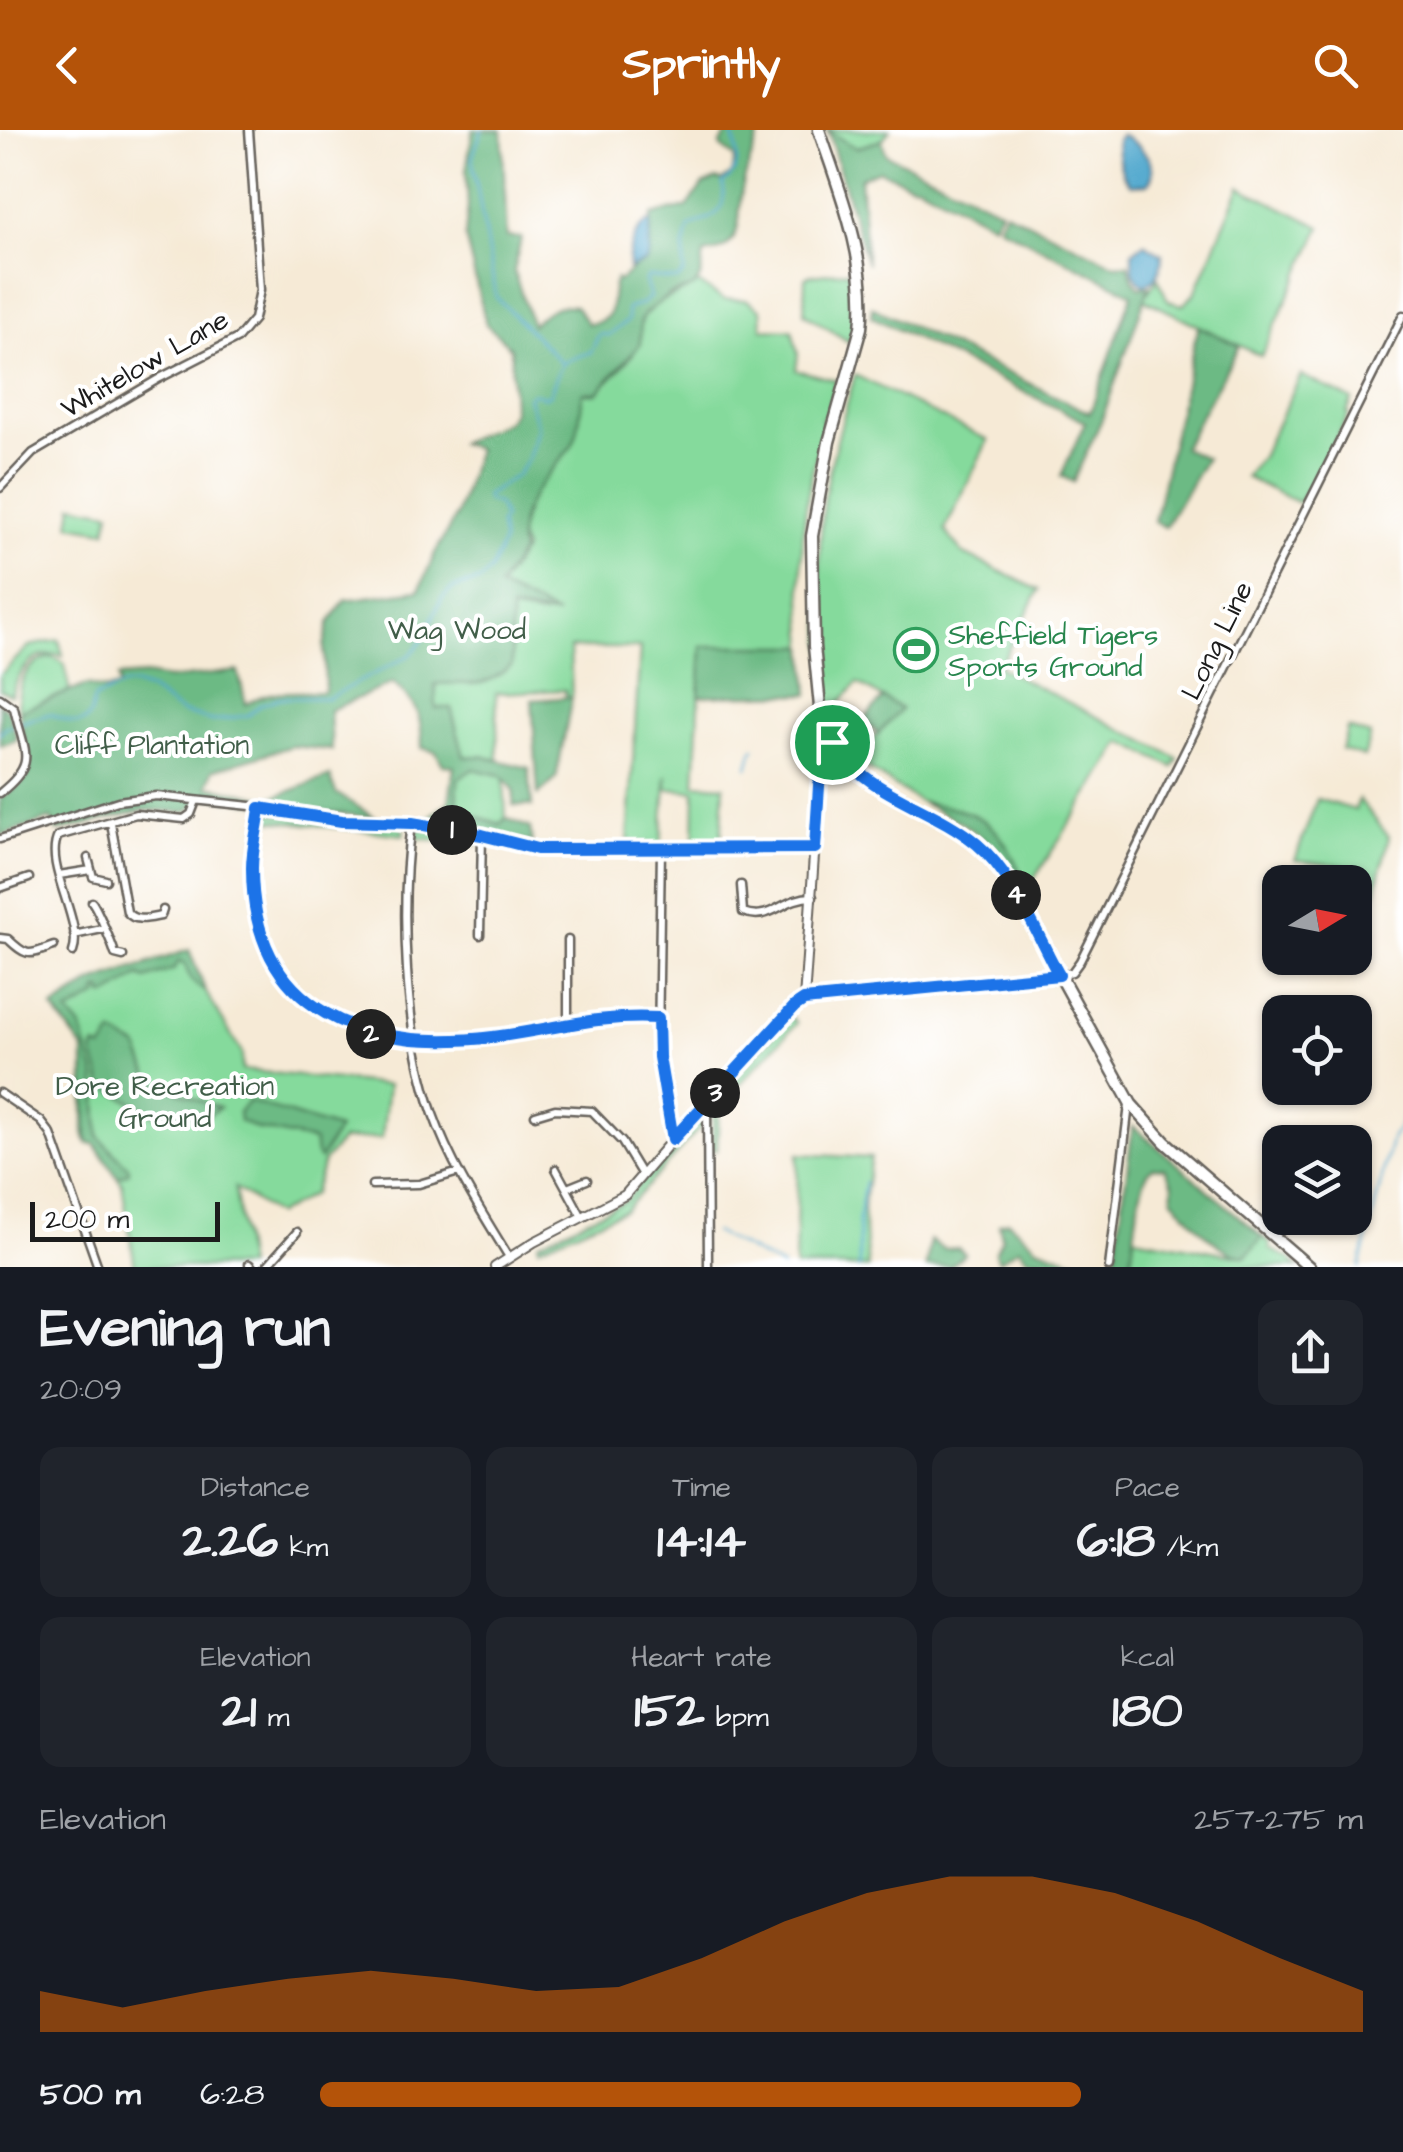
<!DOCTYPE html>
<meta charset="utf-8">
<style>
:root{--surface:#171b24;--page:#20242c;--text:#f1f3f6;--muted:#9ea1a6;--accent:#b45309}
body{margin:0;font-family:"Architects Daughter",sans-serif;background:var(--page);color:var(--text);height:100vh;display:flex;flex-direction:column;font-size:38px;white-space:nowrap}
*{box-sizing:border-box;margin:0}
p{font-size:32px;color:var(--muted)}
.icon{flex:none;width:55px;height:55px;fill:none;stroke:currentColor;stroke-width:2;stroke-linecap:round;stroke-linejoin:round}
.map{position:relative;height:1137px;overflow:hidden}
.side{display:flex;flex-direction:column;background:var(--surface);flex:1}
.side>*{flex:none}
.needle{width:65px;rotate:80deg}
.buttons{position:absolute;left:1262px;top:735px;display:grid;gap:20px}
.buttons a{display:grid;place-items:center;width:110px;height:110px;border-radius:20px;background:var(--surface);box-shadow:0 2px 8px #0004;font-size:50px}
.scale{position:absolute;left:30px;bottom:25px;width:190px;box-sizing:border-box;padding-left:10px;border:5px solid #1c1c1c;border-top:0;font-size:28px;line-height:35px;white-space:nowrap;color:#1c1c1c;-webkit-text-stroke:8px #fff;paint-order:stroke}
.pin{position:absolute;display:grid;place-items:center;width:85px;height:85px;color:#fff;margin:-42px;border:5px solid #fff;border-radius:50%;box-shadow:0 2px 10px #0007}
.km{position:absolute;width:50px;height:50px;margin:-25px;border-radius:50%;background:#222;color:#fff;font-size:28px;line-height:50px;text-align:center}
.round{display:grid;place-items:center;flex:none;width:105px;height:105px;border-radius:20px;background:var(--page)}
.head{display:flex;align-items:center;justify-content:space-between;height:170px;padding:0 40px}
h1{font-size:55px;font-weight:800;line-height:75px}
.figures{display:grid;grid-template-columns:repeat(3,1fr);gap:15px;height:170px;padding:10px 40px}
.figures div{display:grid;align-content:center;border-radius:20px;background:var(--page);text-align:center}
.figures b{font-size:50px;font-weight:800}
.figures small{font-size:28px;font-weight:400}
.figures p{font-size:28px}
.chart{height:280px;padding:20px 40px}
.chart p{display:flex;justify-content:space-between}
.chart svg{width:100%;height:180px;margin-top:10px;fill:var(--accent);opacity:.7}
ul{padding:0 40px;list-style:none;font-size:32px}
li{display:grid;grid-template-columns:160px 120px 1fr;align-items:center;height:75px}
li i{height:25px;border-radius:12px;background:var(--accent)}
header{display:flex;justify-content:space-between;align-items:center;height:130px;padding:0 40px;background:var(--accent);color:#fff;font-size:45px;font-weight:800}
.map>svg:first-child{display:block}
</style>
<header><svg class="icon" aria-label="back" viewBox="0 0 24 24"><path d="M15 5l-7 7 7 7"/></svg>Sprintly<svg class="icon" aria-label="search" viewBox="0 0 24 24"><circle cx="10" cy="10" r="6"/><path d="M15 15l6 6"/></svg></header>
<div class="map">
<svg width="1403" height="1137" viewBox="0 0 1403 1137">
<rect width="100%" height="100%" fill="#fff"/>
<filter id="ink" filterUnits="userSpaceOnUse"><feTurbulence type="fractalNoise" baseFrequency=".01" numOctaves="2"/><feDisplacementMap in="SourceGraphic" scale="20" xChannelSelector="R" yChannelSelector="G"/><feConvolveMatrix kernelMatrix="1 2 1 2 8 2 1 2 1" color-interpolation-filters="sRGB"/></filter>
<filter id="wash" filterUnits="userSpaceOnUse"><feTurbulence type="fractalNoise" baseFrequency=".0048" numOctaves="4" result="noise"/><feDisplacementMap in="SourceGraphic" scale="40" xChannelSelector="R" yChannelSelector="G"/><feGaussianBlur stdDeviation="2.25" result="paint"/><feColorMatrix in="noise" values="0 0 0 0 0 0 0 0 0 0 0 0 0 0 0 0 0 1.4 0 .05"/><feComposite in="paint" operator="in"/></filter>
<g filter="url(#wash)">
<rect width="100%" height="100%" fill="#f6ead6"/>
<!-- green -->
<path fill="#85da9c" stroke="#507b5c" stroke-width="2.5" d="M827 0H890L882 10 837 23Z
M1240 57 1321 97 1261 226 1143 169 1158 148 1168 171 1183 175 1195 163Z
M848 141C856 161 857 190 849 212L804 183 805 148 810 145Z
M698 153 723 169 747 170 761 180 762 199 792 200 798 224 796 240 836 250 827 285 822 288 825 298C800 369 798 442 805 516L702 517 695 654 724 656 721 714H694L695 661 667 659V645L661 715 628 712 640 518H570L572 567H566L565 560 496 563 498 630 481 626 464 627 451 578 436 579 435 554 457 553 510 480 537 485 554 484 499 458 524 419 518 406 530 367 572 316 583 263H597C608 250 626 236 634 222 641 210 637 195 645 185 658 167 682 166 698 153Z
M855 245 988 310 945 400 962 423 1039 460 999 537 1178 628 1173 637 1122 612 1025 763 998 710 916 670 854 629 900 578 858 553 829 584C823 518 815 449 823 382 828 335 843 289 855 245Z
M1301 245 1352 270 1347 283 1349 284 1310 362 1306 361 1299 373 1245 347 1261 327Z
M73 375 110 382 106 401 70 395Z
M59 510 63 526C33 519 20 540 11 565L0 560V545L29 516Z
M52 527 64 533 70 561 19 581C16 556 25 532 52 527Z
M1348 598 1370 605 1364 627 1341 620Z
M473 639 500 645 504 650 506 688 500 694 457 680 458 649Z
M1317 669 1355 680 1359 669 1389 707 1367 798 1355 797V752H1344L1347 736 1295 730Z
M271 683 353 697 399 696 404 700 403 705 263 689Z
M418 699 473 707 477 715 418 708 414 711Z
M189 820 202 856 242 923V940L388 955 382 1008 342 1010 324 1031 313 1064 276 1085 235 1058 247 1137H135L122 1054 95 1014 87 1013 84 1003V920L53 878 93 852Z
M791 887 797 893 719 976 717 1020H712L714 971Z
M704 980 707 990 625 1080 539 1117 538 1113 625 1071Z
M798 1024 871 1028 863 1078 868 1137H795Z
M1119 1104 1245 1127 1263 1107 1270 1113V1119L1289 1128 1299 1137H1114Z"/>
<!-- forest -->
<path fill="#6cba84" stroke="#446b50" stroke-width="2.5" d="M473 0H502L507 107 521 108 514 142 532 195C544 182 556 173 575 176L588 194C622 190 606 170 616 149L619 151 649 125 652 85 687 77 703 55 716 49 722 51 732 44 735 28 720 16 729 0H761C755 18 747 37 743 55 735 88 749 117 704 124L701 146 694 157 669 165 645 183 641 190 640 214 597 263H583C580 279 580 306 570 318 546 349 512 378 521 422L499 457 557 485 511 480 512 535C479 563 472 551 435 554L436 578H451L464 627 481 626 529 638 532 676 513 675 514 660 500 645 473 639 458 649 457 680 500 694 506 688 530 698 532 713 424 691 449 672 454 636 443 635 436 622 422 618C422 585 417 575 393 553L330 580 332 620 292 616 213 640 208 656 269 669 330 646 336 663 376 688 206 667 186 682 144 680 57 702 51 689 0 706V669L26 649 30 641 19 581 87 555 107 560 119 557 118 547 145 545 169 549 238 541 246 574C271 558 293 563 322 562L325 559 324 516 329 493 345 470 419 460 435 423 457 384 477 319 459 313 507 291 513 282 511 218 486 194 465 106 468 76 466 40Z
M828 1 856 18 882 10 886 24 1001 80 993 94 918 55 910 54 879 40 860 48 867 134Z
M1005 81 1116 135 1128 134 1133 150 1139 157H1149L1102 289 1073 352 1061 346 1085 292 872 187V177L1090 283 1132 164 998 96Z
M1198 196 1239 216 1183 318 1206 328 1165 397 1154 392Z
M702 516H805L809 564 699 566Z
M572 567 556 649 538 665 532 570Z
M883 568 901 579 878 604 863 591Z
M0 573 9 582 17 610 0 616Z
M921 672C993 684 997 693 1028 758L1025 763 995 718 963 694Z
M189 820 206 862C193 855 189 848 185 834L178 832 175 839 146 849 139 846 109 865H103L102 860H98V866L68 883 81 898 96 947 99 1007 129 1038V1042L118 1048 95 1014 87 1013 84 920 53 878 93 852Z
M113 904 138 917 151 950 219 978 208 986 155 985 103 956 93 922 95 916 102 919Z
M249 971 338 999 320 1029 316 1024 314 1011 257 999 239 991 238 982Z
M1133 996 1263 1107 1245 1127C1215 1122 1192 1089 1172 1068L1173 1055 1165 1038 1153 1037C1136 1050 1135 1113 1130 1137H1114Z
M1008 1091 1037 1117 1094 1137 1053 1135 1050 1129 1027 1128 1019 1118 999 1131 995 1123 1002 1108 999 1094Z
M930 1110 944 1119 958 1118 965 1124 951 1136 926 1137Z"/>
<!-- water -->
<path fill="#51a8ce" stroke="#366275" stroke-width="2.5" d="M1121 5C1139 13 1162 35 1148 54L1131 55C1120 45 1117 24 1117 9Z
M651 90 649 124 646 132 629 139C627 121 634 99 651 90Z
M1144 113 1162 124C1162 139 1158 150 1144 155 1131 147 1132 136 1132 122Z"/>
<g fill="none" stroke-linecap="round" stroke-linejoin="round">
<!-- stream -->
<path stroke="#51a8ce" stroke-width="2.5" d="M482 0 472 28 496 167 562 233
M0 603 6 597 50 584C61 587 81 602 90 585 92 580 92 574 95 568L125 555H135L150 560 181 582 213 591 249 585 260 575 279 568H328L410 525 421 513 442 468 453 458 480 451 491 440 503 412 500 393 504 388 498 374 487 371 486 366 517 345 528 329 538 298 528 266 534 263 545 267 550 264C563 230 557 233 591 222L599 204 610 205 628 190 627 179 643 173 650 167 645 150 648 147 677 150 684 143V118L689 97C714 86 727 85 723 53 743 40 738 18 731 0
M753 620 755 618
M748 637 752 622
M714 1102 782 1137
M859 1137V1089L865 1052
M1360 1137 1392 1007 1400 997 1403 986"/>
</g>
</g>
<g filter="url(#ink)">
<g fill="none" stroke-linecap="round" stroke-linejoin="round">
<defs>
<path id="minor" d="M0 358 33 323 160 248 238 208 254 189 260 160 249 0
M0 568 14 578C24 623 39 632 0 663
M260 677C258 697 252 718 252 738 251 816 300 889 379 906 416 914 455 911 493 907 551 901 599 884 658 887
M111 693 127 782C135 793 150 788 161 786L163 780
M411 693C400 777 404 904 433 984 451 1035 481 1081 509 1127
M0 709 118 671 156 666 260 677 342 691 411 693 482 705 537 719 815 718
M661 718 658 914 673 1009
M88 728 93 747 106 750
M59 745 91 740
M741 755 743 782C771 793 782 767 813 767
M0 758 29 748
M92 772C96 776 113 816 115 824L123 826
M74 805 102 799
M480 805 482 705
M0 808 8 809C28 828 28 825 54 816
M73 822C84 793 43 735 58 706L136 684 184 689 191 684 196 671
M1059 845 1072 842 1080 831 1403 185
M568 893V810
M0 963 41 991 51 1004 98 1137
M707 973 708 1137
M535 985 555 979 592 981 622 1012 642 1045
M556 1039 582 1087
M372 1055 419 1054 459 1042
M567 1058 587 1050
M249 1134 252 1137
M266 1137 297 1102
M1109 1137 1129 975"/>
<path id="tertiary" d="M804 870 821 625 833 612
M495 1137 534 1112 625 1065 673 1009 802 871 1059 845"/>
<path id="primary" d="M819 0C840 61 869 133 861 198L829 312 812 406 814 516 820 577 833 612 848 633 868 650 960 701 988 724 1007 749 1131 974 1165 1012 1309 1137"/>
</defs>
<!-- minor casing -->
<use href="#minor" stroke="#68645d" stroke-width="11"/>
<!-- tertiary casing -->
<use href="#tertiary" stroke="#68645d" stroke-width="12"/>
<!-- primary casing -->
<use href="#primary" stroke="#68645d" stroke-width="15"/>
<!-- minor -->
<use href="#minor" stroke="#fff" stroke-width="6"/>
<!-- tertiary -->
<use href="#tertiary" stroke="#fff" stroke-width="8"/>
<!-- primary -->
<use href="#primary" stroke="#fff" stroke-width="10"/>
</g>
</g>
<g fill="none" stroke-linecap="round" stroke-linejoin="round" filter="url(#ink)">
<defs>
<path id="route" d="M832 612C870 668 929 674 977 714 1015 746 1035 802 1059 845L804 870 795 876 673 1009 659 927 658 888C600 884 549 900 493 907 368 922 252 885 252 738 252 718 258 697 260 678L342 691 412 693 482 705 537 719 815 718 821 625Z"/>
</defs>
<!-- route casing -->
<use href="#route" stroke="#fff" stroke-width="20"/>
<!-- route -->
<use href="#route" stroke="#1a73e8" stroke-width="12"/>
</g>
<!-- icons -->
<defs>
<symbol id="stadium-ring" viewBox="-11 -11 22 22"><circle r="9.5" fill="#fff" stroke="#2e9e5b" stroke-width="1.5"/><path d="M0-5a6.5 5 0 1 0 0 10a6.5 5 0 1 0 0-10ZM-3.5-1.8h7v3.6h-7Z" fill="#2e9e5b"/></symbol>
</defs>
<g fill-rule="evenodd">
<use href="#stadium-ring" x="891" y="495" width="50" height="50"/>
</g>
<g text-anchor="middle" stroke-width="8" stroke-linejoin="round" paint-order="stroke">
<!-- street labels -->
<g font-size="28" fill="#1c1c1c" stroke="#fff">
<text transform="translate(144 233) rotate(-30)" y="10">Whitelow Lane</text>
<text transform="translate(1216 510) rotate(-64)" y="10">Long Line</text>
</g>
<!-- park labels -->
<g font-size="28" fill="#415e49" stroke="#fff">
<text x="457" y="509">Wag Wood</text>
<text x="152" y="624">Cliff Plantation</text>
<text x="165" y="965">Dore Recreation<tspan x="165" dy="32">Ground</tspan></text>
</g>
<!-- leisure labels -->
<g font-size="28" fill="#27864d" stroke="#fff" text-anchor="start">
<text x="948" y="514">Sheffield Tigers<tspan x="948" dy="32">Sports Ground</tspan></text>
</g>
</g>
</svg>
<div class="buttons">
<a><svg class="needle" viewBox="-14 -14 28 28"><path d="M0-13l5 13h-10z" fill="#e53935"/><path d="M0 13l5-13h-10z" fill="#9ea1a6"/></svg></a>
<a><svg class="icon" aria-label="locate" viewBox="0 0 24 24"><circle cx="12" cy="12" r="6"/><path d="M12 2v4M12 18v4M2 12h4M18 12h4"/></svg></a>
<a><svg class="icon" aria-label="layers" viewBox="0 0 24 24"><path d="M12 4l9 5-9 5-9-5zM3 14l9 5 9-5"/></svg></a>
</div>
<div class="scale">200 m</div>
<div class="pin" style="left:832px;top:612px;background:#1e9e55"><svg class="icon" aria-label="arrive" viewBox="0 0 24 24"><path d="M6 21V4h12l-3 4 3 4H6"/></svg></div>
<b class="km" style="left:452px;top:700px">1</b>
<b class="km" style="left:371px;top:904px">2</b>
<b class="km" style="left:715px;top:963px">3</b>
<b class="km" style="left:1016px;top:765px">4</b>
</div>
<section class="side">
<div class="head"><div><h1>Evening run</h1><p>20:09</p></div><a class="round"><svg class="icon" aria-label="share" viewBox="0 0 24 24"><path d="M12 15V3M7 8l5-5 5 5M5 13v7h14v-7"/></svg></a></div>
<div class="figures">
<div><p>Distance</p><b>2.26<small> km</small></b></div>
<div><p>Time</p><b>14:14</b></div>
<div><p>Pace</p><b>6:18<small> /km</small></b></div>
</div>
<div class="figures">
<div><p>Elevation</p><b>21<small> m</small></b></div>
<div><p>Heart rate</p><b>152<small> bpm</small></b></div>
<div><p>kcal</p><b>180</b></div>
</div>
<div class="chart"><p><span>Elevation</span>257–275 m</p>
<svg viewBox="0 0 160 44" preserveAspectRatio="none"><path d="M0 44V34L10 38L20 34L30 31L40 29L50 31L60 34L70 33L80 26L90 17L100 10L110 6L120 6L130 10L140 17L150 26L160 34V44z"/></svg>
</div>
<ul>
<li><b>500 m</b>6:28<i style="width:73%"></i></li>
</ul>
</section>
